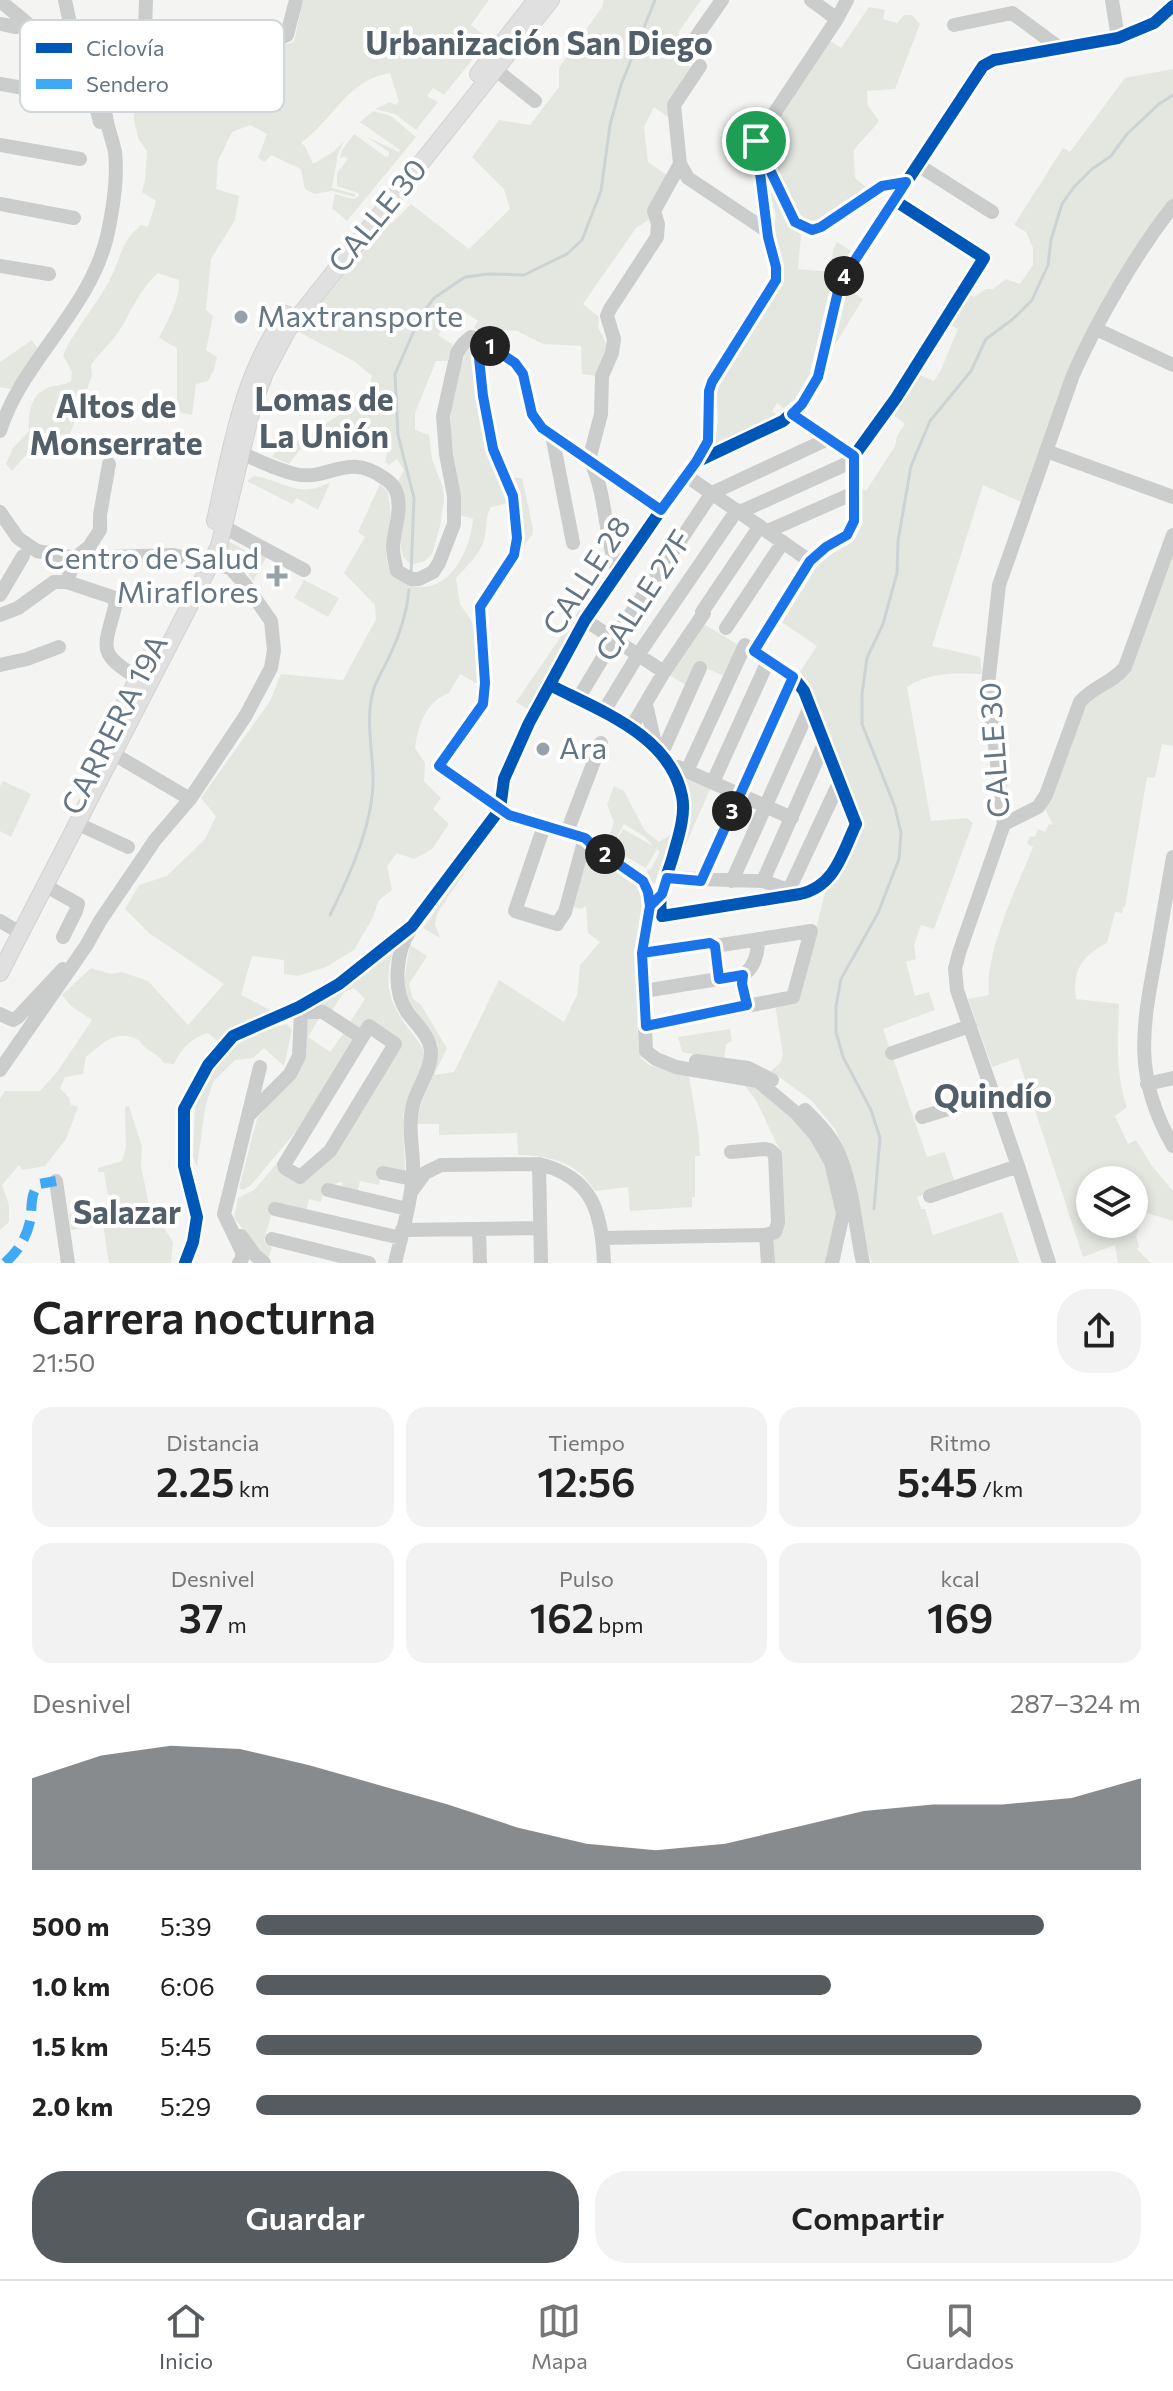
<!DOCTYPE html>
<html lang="es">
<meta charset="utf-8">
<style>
:root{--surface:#fff;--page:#f2f2f2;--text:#222;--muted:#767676;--line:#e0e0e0;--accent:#565b5f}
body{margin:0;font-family:Commissioner,sans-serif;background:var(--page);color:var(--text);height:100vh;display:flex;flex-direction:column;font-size:30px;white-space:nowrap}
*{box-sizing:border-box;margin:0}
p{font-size:26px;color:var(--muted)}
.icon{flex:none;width:44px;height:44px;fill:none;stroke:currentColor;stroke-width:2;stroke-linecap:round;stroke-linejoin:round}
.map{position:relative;height:1263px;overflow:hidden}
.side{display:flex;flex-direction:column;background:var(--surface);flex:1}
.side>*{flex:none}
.controls{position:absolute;left:1076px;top:1166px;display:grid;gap:16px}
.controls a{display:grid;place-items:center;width:72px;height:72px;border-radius:50%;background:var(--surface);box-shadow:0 4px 12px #0003;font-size:40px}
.pin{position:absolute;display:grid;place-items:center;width:68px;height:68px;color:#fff;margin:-34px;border:4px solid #fff;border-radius:50%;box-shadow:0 2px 8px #0007}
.km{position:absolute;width:40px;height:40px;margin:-20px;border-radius:50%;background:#222;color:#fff;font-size:22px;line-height:40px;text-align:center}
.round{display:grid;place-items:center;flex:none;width:84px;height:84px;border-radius:32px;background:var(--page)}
.head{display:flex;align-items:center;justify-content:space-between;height:136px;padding:0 32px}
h1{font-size:44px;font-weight:600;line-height:60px}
.metrics{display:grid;grid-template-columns:repeat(3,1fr);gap:12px;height:136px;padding:8px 32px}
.metrics div{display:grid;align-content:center;border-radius:20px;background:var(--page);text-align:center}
.metrics b{font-size:40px;font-weight:600}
.metrics small{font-size:22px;font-weight:400}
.metrics p{font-size:22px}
.chart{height:224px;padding:16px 32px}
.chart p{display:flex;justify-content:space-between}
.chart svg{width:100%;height:144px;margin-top:8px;fill:var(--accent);opacity:.7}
.button{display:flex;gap:16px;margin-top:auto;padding:16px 32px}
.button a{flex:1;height:92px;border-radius:32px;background:var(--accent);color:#fff;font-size:32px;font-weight:600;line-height:92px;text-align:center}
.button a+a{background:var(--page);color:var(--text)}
ul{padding:0 32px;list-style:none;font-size:26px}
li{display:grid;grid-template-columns:128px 96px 1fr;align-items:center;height:60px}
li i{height:20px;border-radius:10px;background:var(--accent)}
.tab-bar{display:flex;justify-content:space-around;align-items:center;height:112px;border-top:2px solid var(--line);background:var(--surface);font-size:22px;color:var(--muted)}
.tab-bar a{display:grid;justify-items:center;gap:4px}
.tab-bar .on{color:var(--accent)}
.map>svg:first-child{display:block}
</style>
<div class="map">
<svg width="1173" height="1263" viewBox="0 0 1173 1263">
<rect width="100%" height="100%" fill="#f4f4f2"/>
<!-- green -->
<path fill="#e4e7e0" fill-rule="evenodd" d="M303 0H489L471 25 489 39 444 95 433 88 427 96 438 102 416 130 395 114 375 109 390 102 395 105 399 102 390 73C347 80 335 118 301 143L305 146 313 164 333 152 344 141 338 154 332 188 355 194V197L332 191 314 194 305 189 301 169 271 155 265 162 258 158 267 134 250 125 232 132 218 161 216 189 239 196 235 220 211 259 206 310 213 316 206 350 217 357 214 370 208 381 196 384 192 415 182 413 177 407V348L159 338C168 320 180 300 179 280L158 273C140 288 132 311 119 331 111 343 99 353 91 365L92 376 70 434C40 438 31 449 12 471L6 464 13 448 29 431C28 415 30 397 45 389 54 384 63 387 71 381L72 372 63 355C76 326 100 302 113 273 123 251 121 242 141 225L148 227 156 201 142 192 145 180 147 151 139 140 134 121V112L138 100 155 73 183 49 219 43 280 46 294 42Z
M604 0H701L678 33 685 42 679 56 692 68 668 117 654 107 644 127 648 162 668 176 650 219 636 228 583 304 599 317 598 328C612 349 605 354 597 376L582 374 581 346 543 344 517 331 505 330 493 340 483 331 474 328 478 321 460 309 438 335 453 345 447 361H436L415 413V430L429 435 432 459 443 488 444 500 440 526 432 554 425 561 411 565 403 557 400 542 397 483 404 470 397 459 389 465 385 462 388 448C377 443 371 435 362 429L328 443 302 447 289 464 272 457 287 437 298 441 367 397 372 376 354 361 297 331 381 224 392 223 411 204 469 249 510 209 504 189 472 157 499 120 530 125 559 87V68L602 7Z
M869 7 885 10 883 19 897 23 904 15H912L920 24 895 89 867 91 868 106 879 121C874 129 855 146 854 151 853 159 855 170 855 178L868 189C852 200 834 218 814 222 793 227 772 149 766 132L830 41 841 48Z
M1173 69V199L1091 326 1021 502 983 485 932 646 980 657 982 674C957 673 929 672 907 687L931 821 967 818 973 823 934 929 921 925 914 945 916 959 906 962 915 996 929 992 935 1010 883 1029 927 1157 945 1152 955 1183 917 1197 921 1209H925L933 1235 1002 1212 1019 1263H872L863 1236 842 1145 835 1129 812 1101 771 1071 780 1063 783 1055 775 1004 804 974 825 893 838 873 863 825 808 681 798 675 817 646 780 621 813 567 823 555 843 542 859 486 866 491 895 446 897 436 905 424 892 414 917 374 934 381 940 372 958 329 945 322 965 292 974 297 986 289H993L1006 279 1020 284 1033 265V248L1026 232 1014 225 1063 148 1070 152 1125 78Z
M373 111 391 116 416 137 347 221 332 208 335 194 354 199 359 196 358 193 337 186V173L348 159 344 156 340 159 342 150 354 134 386 157 389 156V152L367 137 399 152 400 150 360 122Z
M762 156 791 222 801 235 798 269 831 272 833 250 837 242 851 251 833 284 813 372 804 390 787 411 777 403 772 411 779 417 734 435 718 445 715 443 718 421 716 387 732 358 769 304 781 283 773 234 776 216Z
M845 288 863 299 834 346 831 345Z
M32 340 39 351 29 361 11 389 0 387V362Z
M474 344 480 348 508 503 491 507C484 520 488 527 484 540 480 554 466 567 456 578L460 604 471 620 479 646 481 686 460 674 449 693C426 701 418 726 415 748L425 763 424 781 441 798 433 809 449 824 432 849 414 859 397 853 387 866 392 890 379 900 372 919 354 950 326 967 298 976 284 974V960L252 956 241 995 274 1012 221 1044 208 1033C191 1038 182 1048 174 1064L164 1063C158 1053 145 1051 140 1041 116 1028 105 1042 86 1057L83 1074 65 1077 60 1088 69 1098 71 1105 78 1107 66 1139 45 1166 22 1170 19 1165 2 1185 9 1205V1222L0 1230V1099L5 1091H40L57 1072 92 1020 71 1006 62 995 91 968 111 974 122 972 148 981 188 1025 224 984 149 933 125 909 139 885 167 876 205 839 216 816 201 798 270 701 281 674 343 680 376 619 375 605 344 573 365 537 358 532 380 484 388 492C389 501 391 509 390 517 389 534 383 549 388 566 390 575 397 579 405 583 445 601 470 554 473 519L460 515C463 481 448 448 451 415 452 402 456 389 459 377 462 365 463 352 474 344Z
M504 471 516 478H522L533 528 532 535 519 552Z
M254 476C273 478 291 492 311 489 317 489 324 484 330 483L318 510 297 498 292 504 247 481Z
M228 541 248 552 252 546 268 554 253 581 249 574 223 557Z
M1173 551V746L1162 744 1155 778 1147 777 1125 907H1123L1122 913 1115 912 1107 943C1082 956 1072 970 1076 999L1119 1004C1118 1039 1115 1074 1127 1107L1115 1116 1128 1144 1136 1140 1152 1166 1173 1191V1221L1144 1212 1136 1237 1139 1246 1137 1249 1151 1263H1118L1115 1245 1083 1257 1018 1058 992 1067 968 999 989 995C984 953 1017 887 1033 847L1027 844 1030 836 1035 837 1038 829 1045 832 1049 824 1053 825 1045 809 1088 702 1126 675ZM1090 1180H1134V1224H1090Z
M601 578 603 580 571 630 529 710 516 702Z
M304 580 339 598 328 617 294 598Z
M702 623 737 644 739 648 724 676 703 667 686 685 669 675Z
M680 772 711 787 683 851 680 849Z
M3 781 31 794 11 837 0 831V786Z
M614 786 624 791 645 831 659 842 676 831 663 872 659 871 655 884 652 883V886L647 870 651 869 660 852 657 849 646 868 612 849 623 829 653 846 645 837 624 824 610 849 602 843 609 837 614 822 607 805Z
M485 842 438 912 435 924 440 938 423 928 481 844Z
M586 846C603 858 628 871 639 890 648 907 641 939 640 958 638 991 634 1026 641 1058L649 1065 689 1076 699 1136 700 1156H695V1197H692V1207L630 1211 628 1187 595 1191C579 1163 549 1155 518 1155L517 1133 439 1135V1124H417C420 1093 438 1074 438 1044 403 1005 400 996 410 945L427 956 409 984 413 999 421 1005 447 1048 434 1075 454 1072 499 980 564 1022 577 995 580 965 600 942 588 933 586 906 581 909 571 906Z
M394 949C383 982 388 1001 408 1028 415 1037 422 1044 425 1056L403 1115 405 1172 382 1170 379 1185 360 1181 357 1193 343 1189 342 1182 325 1186 321 1202 309 1199 306 1212 274 1205 264 1240 272 1248 268 1259 234 1218 238 1198 254 1190 285 1154C290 1167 299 1169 313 1169L397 1046 348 1025 365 999 354 988 344 992 330 1013 308 1009Z
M320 1017 308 1037 330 1052 345 1031 355 1037 298 1129 251 1185 243 1190 239 1188 257 1119 282 1089 305 1018Z
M287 1024 292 1030 284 1066 264 1048 253 1058 235 1060 213 1082 205 1108 197 1167 193 1157 195 1104 211 1071 230 1050 253 1033Z
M730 1029 732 1040 726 1045 724 1060 682 1052 678 1037Z
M743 1083 753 1084 788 1114 814 1144 825 1165 837 1220 834 1243 825 1263H771L780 1151 757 1102Z
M129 1106 142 1147 141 1166 149 1205 173 1242 171 1263H109L103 1225 71 1230 69 1214 119 1205 116 1194 108 1195 104 1172H98V1168L122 1161 126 1147 125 1107Z"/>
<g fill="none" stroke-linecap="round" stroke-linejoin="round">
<!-- stream -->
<path stroke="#cbd3d5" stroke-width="3" d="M411 575 414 498 398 435 395 374 420 317 434 298 465 277 488 274 524 275 567 254 582 240 601 191 610 125 621 85 655 0
M330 915C350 875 375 820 373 774 372 746 365 716 374 688 378 677 385 666 390 655 400 634 407 613 409 590
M874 1209 880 1138 871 1110 843 1057 836 1032V1006L841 979 878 913 899 859 901 833 895 807 862 724V694L867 658 883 624 897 573 898 541 911 466 930 421 971 371 986 339 1013 319 1032 300 1048 265 1051 240 1062 204 1074 187 1092 169 1111 156 1127 134 1159 104 1173 95"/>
<defs>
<path id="major" d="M478 74 536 0
M215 521C231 449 242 375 286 314
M219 546 253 405 265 373 287 331 551 0
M117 718 155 647
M0 973 195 595"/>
</defs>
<!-- major casing -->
<use href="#major" stroke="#d1d2d1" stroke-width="18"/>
<!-- minor -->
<path stroke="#cbcdcd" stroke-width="14" d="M65 0 71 28 77 31 182 30 280 38 287 35 296 0
M811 0 837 19
M1112 0 1118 38
M0 1C38 31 90 73 100 122
M0 24 16 27
M954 25 1012 13 1061 49
M145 30 146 0
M687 50 722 0
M700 66 674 105 680 164 688 178 767 231
M495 69 535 101
M0 84 75 97
M97 109 127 87 144 58 158 45 180 32
M0 145 80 159
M763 151 795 222 812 230 821 227 882 186 906 182
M918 165 992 212
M0 204 74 218
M0 266 49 274
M1096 329 1173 365
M487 344 479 358 483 396 493 449 513 496 517 538 514 555 480 607 485 683 483 704 439 766 509 815 585 838 597 849 643 881 648 892 650 906 642 953 646 1051 656 1059 676 1067 758 1081 796 1113 816 1136 831 1162 843 1214 832 1263
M792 414 854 456
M0 431C22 360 92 309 108 232 113 208 118 177 115 152 112 137 104 120 105 105
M552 435 573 543
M231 449C252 457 273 469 295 474 328 482 347 451 384 478 389 481 394 486 396 491 403 508 394 529 393 546 393 554 395 563 397 571L411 579H419L433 572 439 563 454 524V496L446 454 443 416 457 353 463 344 471 337 479 339 515 363 523 374 532 414 542 428 661 510
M1046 451 1173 497
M714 452 708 441 709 391 712 382 776 280V267L768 237 756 141 837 19 847 0
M589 460 601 414 602 376 612 353 614 339 607 316 610 309 657 237 658 224 654 211 680 164
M590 460C607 495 604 536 618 572
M685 475 810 561
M0 512 18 538 37 551 75 558 174 555 230 568 245 584 271 621 274 650 271 668 246 715 190 799 155 840 100 921 86 946 0 1070
M740 512 853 461
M224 527 304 570
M768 531 854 493
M67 582 75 558 89 547 100 530V515L109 464
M0 595 23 556
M702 612 760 526
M0 615 18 608 54 582H67L112 597 116 603C105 648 95 652 138 678
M585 620 664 672
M726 628 783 542
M0 665 27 659 59 647
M550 685C598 710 670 735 682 796 686 815 678 838 673 856 668 874 656 898 662 916L800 894C835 886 842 854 856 824L804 691 793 677 754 651 810 561 826 547 847 535 854 521V456L896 398 984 258 894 200
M578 699 614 639 712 493 828 439
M646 704 656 748
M604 711 638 655 737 510
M631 728 664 672 704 613
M112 753 190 799
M661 755 700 668
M678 767 792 818
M687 771 745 645
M713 782 769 659
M76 823 128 847
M1004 824 1038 807 1046 795 1080 702C1093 686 1113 683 1125 667L1173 535
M544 826 515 911 557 924 565 912 585 838
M567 832 601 743
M1173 857C1167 890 1162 922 1156 955 1142 1029 1133 1077 1173 1146
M667 878 763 881 797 893
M701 881 793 677
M732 881 810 707
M763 881 824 744
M46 886 78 904 76 911 63 937
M789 890 839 783
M0 921 12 928
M715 946 719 979
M642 953 710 943 715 946 811 931 793 997 646 1026
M644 991 743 975
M747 1005 742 984 743 975C755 967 758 953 758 939
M301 1012H323L361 1037
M0 1014 13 1020 18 1017 63 969
M369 1026 395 1044 330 1151 300 1177 285 1168 284 1165Z
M892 1053 970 1026
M696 1061 748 1068 772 1080
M1147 1084 1173 1078
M805 1110C817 1122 830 1135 837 1150 853 1184 855 1226 863 1263
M249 1115 290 1074 299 1056 301 1012 299 1007
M922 1117 993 1095
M731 1152 765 1149 770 1150 775 1155 778 1223 775 1232 766 1235
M539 1164 541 1263
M383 1173 412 1179
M56 1181 68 1263
M328 1190 407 1209
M411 1192 425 1173 441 1165 539 1164C593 1177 602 1213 604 1263
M930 1196 1018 1166
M275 1209 401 1238
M479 1229 480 1263
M402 1230 540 1228
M766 1235 768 1263
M241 1236 255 1255 264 1263
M603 1238 766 1235
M272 1239 369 1263
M185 1263 193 1242 197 1217 184 1166V1109L208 1065 233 1036 299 1007 339 984 412 926 500 809 504 779 529 723 585 620 685 475 696 462 783 421 802 404 818 377 840 283 983 66 994 60 1118 38 1154 23 1173 6
M239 1263 242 1259V1252L224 1214 260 1067
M395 1263C402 1233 411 1203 413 1172 414 1150 407 1127 413 1105 417 1088 431 1071 431 1053 431 1037 416 1024 407 1012 392 990 396 951 410 930
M1049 1263 1018 1166 957 990 955 969 959 953 1004 824 988 685 999 585 1073 375C1097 321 1136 253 1173 206"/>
<!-- major -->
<use href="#major" stroke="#e0e0e0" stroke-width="16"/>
<defs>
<path id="major-bridge" d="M195 595 219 546"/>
</defs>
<!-- major-bridge casing -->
<use href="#major-bridge" stroke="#d1d2d1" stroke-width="18" stroke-linecap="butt"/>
<!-- major-bridge -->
<use href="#major-bridge" stroke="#e0e0e0" stroke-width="16"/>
<!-- quiet -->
<path stroke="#3fa9f5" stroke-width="10" stroke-dasharray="20 10" stroke-linecap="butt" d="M5 1263C19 1250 28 1236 31 1216 32 1204 30 1195 39 1184L56 1181"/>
<defs>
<path id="cycleway" d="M550 685C598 710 670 735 682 796 686 815 678 838 673 856 668 874 656 898 662 916L800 894C835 886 842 854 856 824L804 691 793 677 754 651 810 561 826 547 847 535 854 521V456L896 398 984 258 894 200
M185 1263 193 1242 197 1217 184 1166V1109L208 1065 233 1036 299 1007 339 984 412 926 500 809 504 779 529 723 585 620 685 475 696 462 783 421 802 404 818 377 840 283 983 66 994 60 1118 38 1154 23 1173 6"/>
</defs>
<!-- cycleway casing -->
<use href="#cycleway" stroke="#fff" stroke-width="17"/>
<!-- cycleway -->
<use href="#cycleway" stroke="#0057b8" stroke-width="12"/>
</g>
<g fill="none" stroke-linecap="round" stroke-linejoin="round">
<defs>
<path id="route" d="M756 141 768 237 776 267V280L712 382 709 391 708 441 696 462 661 510 542 428 532 414 523 374 515 363 487 344 479 358 483 396 493 449 513 496 517 538 514 555 480 607 485 683 483 704 439 766 509 815 585 838 597 849 643 881 648 892 650 906 642 953 646 1026 747 1005 742 984 743 975 719 979 715 946 710 943 642 953 650 906 662 894 667 878 701 881 793 677 754 651 810 561 826 547 847 535 854 521V456L792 414 802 404 818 377 840 283 906 182 882 186 821 227 812 230 795 222 756 141"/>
</defs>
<!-- route casing -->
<use href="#route" stroke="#fff" stroke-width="16"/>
<!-- route -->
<use href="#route" stroke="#1a73e8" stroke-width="10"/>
</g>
<!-- markers -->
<g fill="#96a1aa" stroke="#fff" stroke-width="3">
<circle cx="241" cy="317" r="8"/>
<path d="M273 564h8v8h8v8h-8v8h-8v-8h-8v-8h8z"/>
<circle cx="543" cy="749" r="8"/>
</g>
<g text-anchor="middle" stroke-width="8" stroke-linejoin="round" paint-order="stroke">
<!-- street labels -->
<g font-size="30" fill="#647583" stroke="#fff">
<text transform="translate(378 216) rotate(-51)" y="10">CALLE 30</text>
<text transform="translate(587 576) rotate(-57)" y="10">CALLE 28</text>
<text transform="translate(644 596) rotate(-57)" y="10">CALLE 27F</text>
<text transform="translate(115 725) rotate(-63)" y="10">CARRERA 19A</text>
<text transform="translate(995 750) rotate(-94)" y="10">CALLE 30</text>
</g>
<!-- poi labels -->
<g font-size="30" fill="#647583" stroke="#fff" text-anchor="start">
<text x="257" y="327">Maxtransporte</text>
<text x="259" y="569" text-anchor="end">Centro de Salud<tspan x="259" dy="34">Miraflores</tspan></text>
<text x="559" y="759">Ara</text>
</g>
<!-- neighbourhood labels -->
<g font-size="32" font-weight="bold" fill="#525e68" stroke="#fff">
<text x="539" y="55">Urbanización San Diego</text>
<text x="324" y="411">Lomas de<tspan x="324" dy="37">La Unión</tspan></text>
<text x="116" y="418">Altos de<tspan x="116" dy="37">Monserrate</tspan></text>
<text x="993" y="1108">Quindío</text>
<text x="127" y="1224">Salazar</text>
</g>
</g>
<!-- legend -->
<rect x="20" y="20" width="264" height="92" rx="12" fill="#fff" stroke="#d0d6da" stroke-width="2"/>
<rect x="36" y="43" width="36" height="10" fill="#0057b8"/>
<rect x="36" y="79" width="36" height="10" fill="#3fa9f5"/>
<g font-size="22" fill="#647583">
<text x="86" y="56">Ciclovía</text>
<text x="86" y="92">Sendero</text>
</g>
</svg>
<div class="controls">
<a><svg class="icon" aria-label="layers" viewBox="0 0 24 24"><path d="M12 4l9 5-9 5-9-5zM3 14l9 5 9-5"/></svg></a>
</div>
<div class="pin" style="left:756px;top:141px;background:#1e9e55"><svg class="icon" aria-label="arrive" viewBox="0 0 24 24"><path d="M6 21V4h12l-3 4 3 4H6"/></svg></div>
<b class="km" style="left:490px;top:346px">1</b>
<b class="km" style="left:605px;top:854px">2</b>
<b class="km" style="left:732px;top:811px">3</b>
<b class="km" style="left:844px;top:276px">4</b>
</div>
<section class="side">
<div class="head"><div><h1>Carrera nocturna</h1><p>21:50</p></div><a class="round"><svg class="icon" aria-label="share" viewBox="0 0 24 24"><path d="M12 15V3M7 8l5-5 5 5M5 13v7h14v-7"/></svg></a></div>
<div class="metrics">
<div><p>Distancia</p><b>2.25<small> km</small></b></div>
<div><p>Tiempo</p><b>12:56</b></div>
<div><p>Ritmo</p><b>5:45<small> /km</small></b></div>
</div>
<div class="metrics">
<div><p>Desnivel</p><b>37<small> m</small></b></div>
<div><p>Pulso</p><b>162<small> bpm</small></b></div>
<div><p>kcal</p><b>169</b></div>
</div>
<div class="chart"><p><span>Desnivel</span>287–324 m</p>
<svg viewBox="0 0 160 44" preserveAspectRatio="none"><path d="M0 44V16L10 9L20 6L30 7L40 12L50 18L60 24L70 31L80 36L90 38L100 36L110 31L120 26L130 24L140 24L150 22L160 16V44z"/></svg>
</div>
<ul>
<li><b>500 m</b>5:39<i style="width:89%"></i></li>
<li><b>1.0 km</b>6:06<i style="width:65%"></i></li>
<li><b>1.5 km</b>5:45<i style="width:82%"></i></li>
<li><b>2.0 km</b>5:29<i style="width:100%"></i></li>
</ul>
<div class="button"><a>Guardar</a><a>Compartir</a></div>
</section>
<nav class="tab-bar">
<a class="on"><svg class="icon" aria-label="home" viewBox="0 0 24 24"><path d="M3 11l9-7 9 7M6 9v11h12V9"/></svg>Inicio</a>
<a><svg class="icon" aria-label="map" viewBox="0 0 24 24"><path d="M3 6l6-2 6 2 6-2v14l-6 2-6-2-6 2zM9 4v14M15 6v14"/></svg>Mapa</a>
<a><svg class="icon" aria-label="saved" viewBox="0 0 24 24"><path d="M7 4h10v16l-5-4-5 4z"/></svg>Guardados</a>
</nav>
